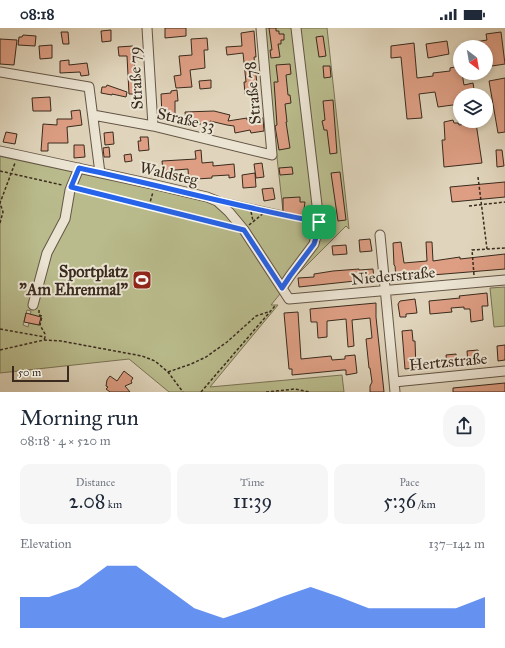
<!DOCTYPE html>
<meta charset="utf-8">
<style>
:root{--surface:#fff;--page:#f6f6f7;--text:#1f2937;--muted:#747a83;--accent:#2563eb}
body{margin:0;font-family:"IM FELL Great Primer",serif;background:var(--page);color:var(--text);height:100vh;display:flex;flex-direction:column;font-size:15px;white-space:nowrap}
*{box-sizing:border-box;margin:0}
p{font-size:13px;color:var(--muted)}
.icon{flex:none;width:22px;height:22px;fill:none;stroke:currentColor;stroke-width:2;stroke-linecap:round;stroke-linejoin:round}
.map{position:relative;height:364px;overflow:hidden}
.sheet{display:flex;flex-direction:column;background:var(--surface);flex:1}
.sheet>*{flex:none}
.needle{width:26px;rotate:149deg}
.fabs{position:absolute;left:453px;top:12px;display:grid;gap:8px}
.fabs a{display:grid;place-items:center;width:40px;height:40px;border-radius:50%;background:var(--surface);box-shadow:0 2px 6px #0003;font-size:20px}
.scale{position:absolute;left:12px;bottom:10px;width:57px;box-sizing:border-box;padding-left:4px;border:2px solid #3a2b1e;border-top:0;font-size:11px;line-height:14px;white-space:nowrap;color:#3a2b1e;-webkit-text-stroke:3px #ebe4d3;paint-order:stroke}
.pin{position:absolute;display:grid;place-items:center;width:34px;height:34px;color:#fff;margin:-17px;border-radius:8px;box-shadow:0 2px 6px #0006}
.round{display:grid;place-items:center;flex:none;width:42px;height:42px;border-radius:16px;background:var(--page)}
.head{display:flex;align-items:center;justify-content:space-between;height:68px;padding:0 20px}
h1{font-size:22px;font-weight:600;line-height:30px}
.stats{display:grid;grid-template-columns:repeat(3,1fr);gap:6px;height:68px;padding:4px 20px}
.stats div{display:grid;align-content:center;border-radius:10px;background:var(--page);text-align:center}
.stats b{font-size:20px;font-weight:600}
.stats small{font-size:11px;font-weight:400}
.stats p{font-size:11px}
.chart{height:112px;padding:8px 20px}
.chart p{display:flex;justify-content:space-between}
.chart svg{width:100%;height:72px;margin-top:4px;fill:var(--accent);opacity:.7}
.status{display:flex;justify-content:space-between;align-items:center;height:28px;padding:0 20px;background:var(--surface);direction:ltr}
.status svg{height:11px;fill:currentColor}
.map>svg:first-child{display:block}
</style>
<div class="status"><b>08:18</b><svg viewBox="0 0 49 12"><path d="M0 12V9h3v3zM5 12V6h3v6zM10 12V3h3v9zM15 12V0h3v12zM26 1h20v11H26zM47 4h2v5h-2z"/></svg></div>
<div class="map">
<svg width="505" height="364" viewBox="0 0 505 364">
<rect width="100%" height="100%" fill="#e0d5bc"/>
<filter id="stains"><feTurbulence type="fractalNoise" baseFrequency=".005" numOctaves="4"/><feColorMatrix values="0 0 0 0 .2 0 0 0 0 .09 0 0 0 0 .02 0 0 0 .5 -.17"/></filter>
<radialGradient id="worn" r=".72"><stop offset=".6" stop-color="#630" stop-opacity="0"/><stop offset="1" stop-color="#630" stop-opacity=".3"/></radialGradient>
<!-- green -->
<path fill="#b9bb8c" stroke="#7a7355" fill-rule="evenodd" d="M265 0H327L349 201 346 198 288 256 271 277H278L210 359 342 347 344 364H169L129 331 0 345V126L201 165 283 183 273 94ZM27 282 31 283 30 288 41 289 39 297 29 295 28 299 23 297Z
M505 259V298L494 299 490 260Z"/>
<!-- building -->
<path fill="#dd9e83" stroke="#3a2b1e" d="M165 0H186V8L165 10Z
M269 0H276V3H279V6H284V12H281V16H278L280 29 271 30 270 22H272Z
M111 2V13L102 14 101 3Z
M254 3 256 29H254L258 65 245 66 244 54H246L243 25 227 27 226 19 242 18 241 5Z
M61 4H68L69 16H63Z
M501 4 505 36 492 38 490 26 486 27V19H463V16L487 12 486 6Z
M23 7 36 8 35 18 18 17 19 9H22Z
M323 8 326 28 319 29 316 9Z
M207 10 208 22H204L205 40 190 42 192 59 176 60 174 48 181 47 179 28 192 27 191 11Z
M0 11 17 12 14 37 0 36Z
M447 13 449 26 428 30 426 16Z
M414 15 417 50 433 48V45L450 43V40L460 38V45H462L464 57 473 55 475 67H460V76L438 79 435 64 419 66 422 90 407 91 401 29 391 30V18Z
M52 17V30L40 31 39 18Z
M133 18 137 66H129L127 28H119L118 19Z
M69 32V37L87 35 89 47 81 48 80 44 60 45V33Z
M290 36 291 46 286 47 288 67H290L291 75 285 76 287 94H286L290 120 279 122 275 98 277 97 274 54H278L276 37Z
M323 38H330L331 49 324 50Z
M505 50V104L498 105 489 53Z
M211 52V60L200 61 199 53Z
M107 57 127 64 126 69 112 66V67L101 65 102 59H106Z
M177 62 178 73H175V87L162 88 161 66 171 65V63Z
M50 69 51 83H33L32 70Z
M333 72 337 125 330 126 327 102H324L322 93 325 92 323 73Z
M80 82 82 97 67 99 68 115H48V123H41L43 96 57 97V91H72L71 83Z
M214 83 230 87 228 93 247 90V92L263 90 264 103 251 105 250 102 235 105 234 98 227 97 210 93 211 96H199V92L186 93 185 84Z
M453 92 454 95H458L459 97 476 95 482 135 444 139 442 112H445L444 94Z
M6 104 17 106 15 116 3 114Z
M113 104 114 116 105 117 104 105Z
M140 109H148L149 122 139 123 138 113H141Z
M74 117H84L85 129 74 130Z
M109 119 110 129H104L103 120Z
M201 122 202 135 213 134V138L234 136 235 149 229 150V147L212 148V150L196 151 197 157 189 158 188 141 163 143 162 133 196 131 195 123Z
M496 122H502L504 138 497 139Z
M131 126 132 133 125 134 124 127Z
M262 135 264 149 256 150 254 136Z
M292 139 293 146 280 147 279 140Z
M340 144 346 192 338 193 331 145Z
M255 145 256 159 243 160 242 147Z
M505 154V169L452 174 450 159Z
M273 160 275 171 264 173 262 161Z
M300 169V174H305L303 189 283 183V170Z
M370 211 372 223 360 224 359 212Z
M401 214 404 235 427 233 426 214H432L433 233 460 229V231L505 226V241L396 250 395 238 394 237 393 215Z
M346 217 347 226 333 227 332 218Z
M359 241V242L373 241 374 251 299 259 298 250 314 249V246L333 243Z
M487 265 488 278H482L483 292 471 294 470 281H464V279L451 280 452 284 430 286 429 273 460 270 459 268Z
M415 271 417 285 406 286V289H400L398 276 400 273Z
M376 275V289L384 364H370V358L372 354 370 340H369L366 311 372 310 370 290 352 292 354 318 348 319 346 291 327 293V309L318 310 317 294H311L310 281Z
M298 284 301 331 331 328 332 332 345 331V328L355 327 357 345 346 347V342H343L292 347V341H289L284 285Z
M26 285 41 289 39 297 24 294Z
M412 302 413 313H415L416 340 405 341 402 303Z
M505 317V332L498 333 497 318Z
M478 322 480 334 468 335 467 323Z
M456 326 457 336 447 337 446 327Z
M124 343 133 350 131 353 132 355 125 358 130 364H110L106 361 108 359 106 358 107 352 110 348 117 353Z
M505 355V364H453V360Z"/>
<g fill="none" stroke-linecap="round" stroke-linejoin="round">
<defs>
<path id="minor" d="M147 0 153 98
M0 44 89 59 100 145
M93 87 153 98 272 127 261 0
M0 123 156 157 207 169 217 173 229 184 244 202 289 271 505 252
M380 207 395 364
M282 260 290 248 314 216 319 194 296 0
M33 277 47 225 65 191 70 162 79 140
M394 354 505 343"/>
</defs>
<!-- minor casing -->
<use href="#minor" stroke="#645646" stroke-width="11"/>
<!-- path -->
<path stroke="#3a2b1e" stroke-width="1.5" stroke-dasharray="3 2" stroke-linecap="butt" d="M0 143 62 157
M478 149 487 221
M80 161 229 198
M232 176 250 179 265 184 311 193
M149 178 153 164
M469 178 505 174
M250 179 253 193
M0 195 3 184 0 175 15 135
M249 197 265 184
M474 247 472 222 505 220
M39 282V287L42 288 40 297 45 306V309
M0 301 45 309 44 312
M0 322 44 312 61 313 142 328 155 333 168 344 183 364
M168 344 191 336 206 329 227 314 256 288 271 283
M201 364 275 278
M266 364 295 361 310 364"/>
<!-- minor -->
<use href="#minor" stroke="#ebe4d3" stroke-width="9"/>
</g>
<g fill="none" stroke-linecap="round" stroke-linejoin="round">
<defs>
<path id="route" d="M79 140C159 157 238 179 319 194V200L314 216 290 248 282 260 244 202 71 159Z"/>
</defs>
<!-- route casing -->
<use href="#route" stroke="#fff" stroke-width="8"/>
<!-- route -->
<use href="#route" stroke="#2563eb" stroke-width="5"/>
</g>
<!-- icons -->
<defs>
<symbol id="stadium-square" viewBox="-11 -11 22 22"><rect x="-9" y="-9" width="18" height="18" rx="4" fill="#8f2418" stroke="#ebe4d3"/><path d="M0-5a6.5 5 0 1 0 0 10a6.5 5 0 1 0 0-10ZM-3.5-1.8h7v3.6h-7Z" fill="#fff"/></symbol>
</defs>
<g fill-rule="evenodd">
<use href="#stadium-square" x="131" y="241" width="22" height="22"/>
</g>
<g text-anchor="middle" stroke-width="4" stroke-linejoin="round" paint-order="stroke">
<!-- street labels -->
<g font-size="16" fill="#3a2b1e" stroke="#ebe4d3">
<text transform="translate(135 50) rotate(-93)" y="6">Straße 79</text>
<text transform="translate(252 65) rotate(-95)" y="6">Straße 78</text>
<text transform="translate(186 91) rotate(13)" y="6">Straße 33</text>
<text transform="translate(169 145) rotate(13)" y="6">Waldsteg</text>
<text transform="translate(393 247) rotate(-5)" y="6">Niederstraße</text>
<text transform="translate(448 333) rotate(-5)" y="6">Hertzstraße</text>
</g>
<!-- poi labels -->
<g font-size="16" font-weight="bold" fill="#3a2b1e" stroke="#ebe4d3" text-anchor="end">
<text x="128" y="249">Sportplatz<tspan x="128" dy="18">"Am Ehrenmal"</tspan></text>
</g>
</g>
<rect width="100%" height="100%" filter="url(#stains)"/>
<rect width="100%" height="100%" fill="url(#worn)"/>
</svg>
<div class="fabs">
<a><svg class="needle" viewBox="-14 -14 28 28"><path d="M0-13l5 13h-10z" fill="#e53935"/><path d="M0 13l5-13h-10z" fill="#747a83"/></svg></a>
<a><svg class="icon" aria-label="layers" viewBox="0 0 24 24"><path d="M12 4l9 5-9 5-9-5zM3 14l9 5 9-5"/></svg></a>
</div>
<div class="scale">50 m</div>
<div class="pin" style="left:319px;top:194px;background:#1e9e55"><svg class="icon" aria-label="arrive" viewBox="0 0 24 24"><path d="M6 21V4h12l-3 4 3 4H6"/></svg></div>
</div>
<section class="sheet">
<div class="head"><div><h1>Morning run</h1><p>08:18 · 4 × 520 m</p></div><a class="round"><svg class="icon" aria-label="share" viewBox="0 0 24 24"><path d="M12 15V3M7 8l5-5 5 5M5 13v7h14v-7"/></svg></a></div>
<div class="stats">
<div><p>Distance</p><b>2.08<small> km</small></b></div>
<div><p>Time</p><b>11:39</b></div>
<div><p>Pace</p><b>5:36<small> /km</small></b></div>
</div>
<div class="chart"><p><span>Elevation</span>137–142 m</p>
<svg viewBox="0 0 160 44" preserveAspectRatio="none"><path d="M0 44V25L10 25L20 19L30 6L40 6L50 19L60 32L70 38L80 32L90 25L100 19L110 25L120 32L130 32L140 32L150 32L160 25V44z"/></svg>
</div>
</section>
